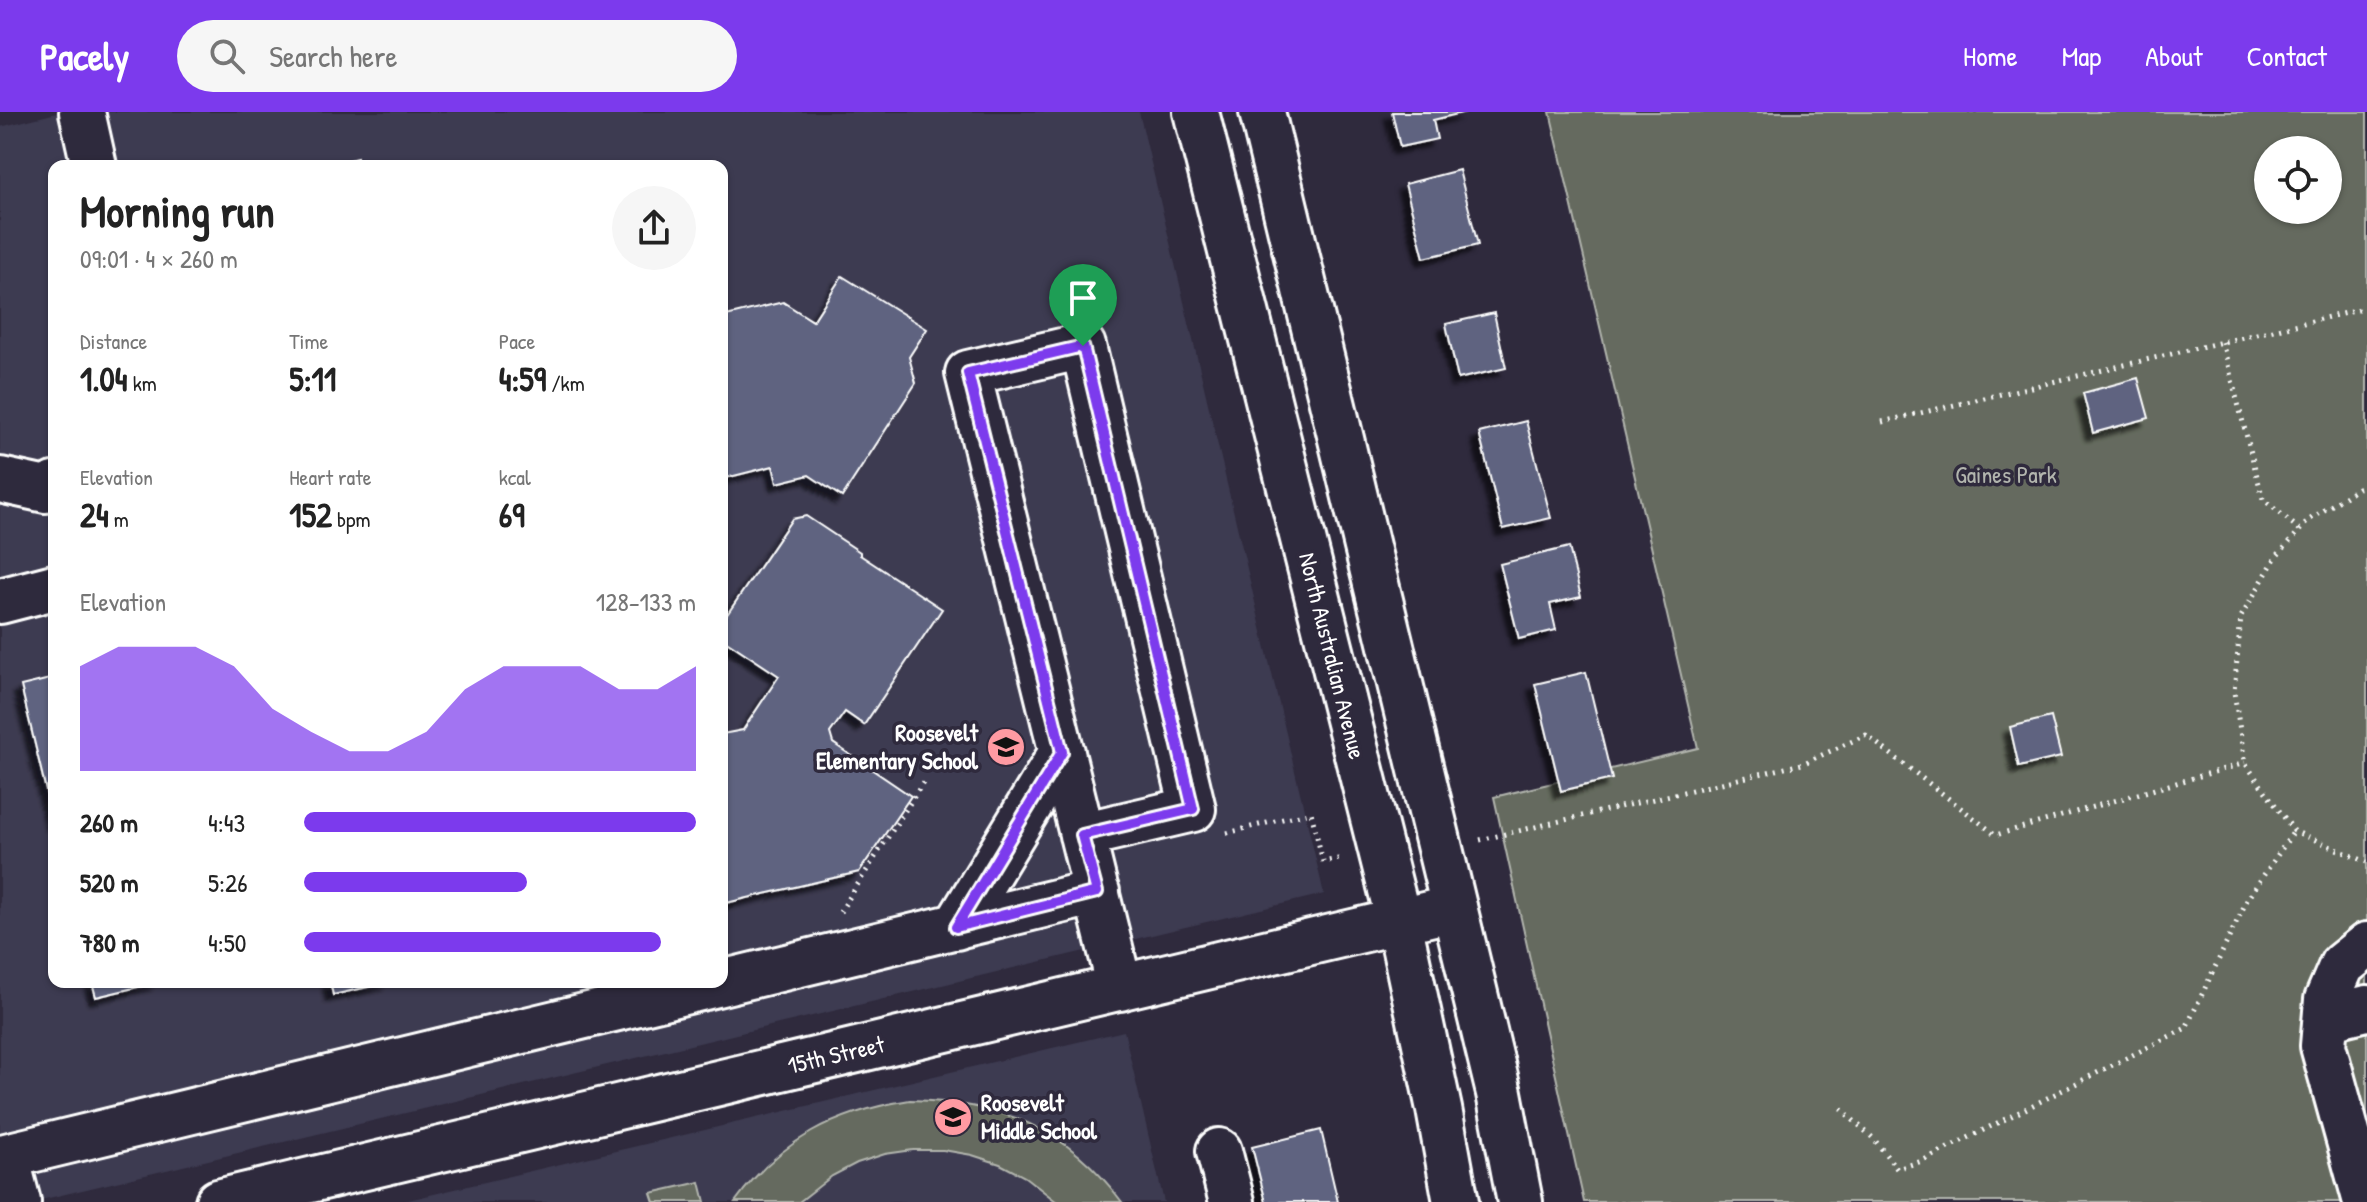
<!DOCTYPE html>
<meta charset="utf-8">
<style>
:root{--surface:#fff;--page:#f6f6f6;--text:#222;--muted:#767676;--accent:#7c3aed}
body{margin:0;font-family:"Patrick Hand",sans-serif;background:var(--page);color:var(--text);height:100vh;display:flex;flex-direction:column;font-size:30px;white-space:nowrap}
*{box-sizing:border-box;margin:0}
p{font-size:26px;color:var(--muted)}
.icon{flex:none;width:44px;height:44px;fill:none;stroke:currentColor;stroke-width:2;stroke-linecap:round;stroke-linejoin:round}
.map{position:relative;flex:1;overflow:hidden}
.drawer{position:absolute;left:48px;top:48px;width:680px;height:828px;display:flex;flex-direction:column;background:var(--surface);border-radius:16px;box-shadow:0 2px 6px #0004}
.drawer>*{flex:none}
.buttons{position:absolute;left:2254px;top:24px;display:grid;gap:16px}
.buttons a{display:grid;place-items:center;width:88px;height:88px;border-radius:50%;background:var(--surface);box-shadow:0 2px 6px #0004;font-size:40px}
.pin{position:absolute;display:grid;place-items:center;width:68px;height:68px;color:#fff;margin:-82px -34px;border-radius:50% 50% 50% 0;rotate:-45deg;box-shadow:0 0 8px #0007}
.pin .icon{rotate:45deg}
.round{display:grid;place-items:center;flex:none;width:84px;height:84px;border-radius:42px;background:var(--page)}
.overview{display:flex;align-items:center;justify-content:space-between;height:136px;padding:0 32px}
h1{font-size:44px;font-weight:800;line-height:60px}
.metrics{display:grid;grid-template-columns:repeat(3,1fr);gap:12px;height:136px;padding:8px 32px}
.metrics div{display:grid;align-content:center}
.metrics b{font-size:34px;font-weight:800}
.metrics small{font-size:22px;font-weight:400}
.metrics p{font-size:22px}
.chart{height:224px;padding:16px 32px}
.chart p{display:flex;justify-content:space-between}
.chart svg{width:100%;height:144px;margin-top:8px;fill:var(--accent);opacity:.7}
ul{padding:0 32px;list-style:none;font-size:26px}
li{display:grid;grid-template-columns:128px 96px 1fr;align-items:center;height:60px}
li i{height:20px;border-radius:10px;background:var(--accent)}
header{display:flex;align-items:center;gap:48px;box-sizing:border-box;height:112px;padding:0 40px;background:var(--accent);color:#fff}
header strong{font-size:38px}
nav{display:flex;gap:44px;margin-inline-start:auto;font-size:28px}
.search{width:560px;height:72px;background:var(--page);display:flex;align-items:center;gap:20px;box-sizing:border-box;padding:0 28px;border-radius:44px;color:var(--muted);font-size:30px}
.map>svg:first-child{display:block}
</style>
<header>
<strong>Pacely</strong>
<div class="search"><svg class="icon" aria-label="search" viewBox="0 0 24 24"><circle cx="10" cy="10" r="6"/><path d="M15 15l6 6"/></svg>Search here</div>
<nav><a>Home</a><a>Map</a><a>About</a><a>Contact</a></nav>
</header>
<div class="map">
<svg width="2367" height="1090" viewBox="0 0 2367 1090">
<defs>
<filter id="shadow"><feDropShadow dx="-7" dy="7" stdDeviation="2" flood-color="#0009"/></filter>
</defs>
<rect width="100%" height="100%" fill="#2f2a3d"/>
<filter id="ink" filterUnits="userSpaceOnUse"><feTurbulence type="fractalNoise" baseFrequency=".0125" numOctaves="2"/><feDisplacementMap in="SourceGraphic" scale="16" xChannelSelector="R" yChannelSelector="G"/><feConvolveMatrix kernelMatrix="1 2 1 2 8 2 1 2 1" color-interpolation-filters="sRGB"/></filter>
<g filter="url(#ink)">
<!-- built -->
<path fill="#3d3b51" fill-rule="evenodd" d="M61 0H1139L1324 782 32 1090H0V15ZM54 54H722V870H54Z
M1124 919 1164 1090H400Z"/>
<!-- green -->
<path fill="#656b5e" stroke="#b2b5ae" stroke-width="2" fill-rule="evenodd" d="M1550 0H2367V1090H1584L1494 685 1698 636ZM2268 38H2328V98H2268Z
M910 988C1000 990 1067 1015 1122 1090H1057L1025 1065 1000 1052 972 1043 943 1038H913L885 1042 857 1051 832 1064 799 1090H735C780 1028 835 1000 910 988Z
M700 1070 705 1090H654L651 1081Z"/>
<!-- building -->
<path fill="#5e6480" stroke="#fff" stroke-width="2" filter="url(#shadow)" d="M1392 0H1466L1433 8 1437 27 1400 35Z
M357 46 359 54H323Z
M1459 58 1478 133 1424 146 1405 72Z
M842 164 927 217 909 245 916 271 842 385 809 363 777 371 773 354 722 367V205L783 190 813 209Z
M1494 201 1506 256 1458 267 1446 212Z
M2138 266 2149 306 2093 321 2083 281Z
M1526 309 1551 406 1503 417 1479 321Z
M806 404 860 440V443L942 497 864 613 845 600 830 621 833 631 911 684 859 760 722 792V622L743 618 779 564 722 526V510L792 407Z
M1569 435 1581 485 1550 492 1556 518 1519 527 1500 452Z
M1586 560 1612 667 1561 679 1535 572Z
M54 566V712L21 574Z
M2051 605 2061 645 2019 655 2010 615Z
M92 870H159L96 885Z
M330 870H390L333 883Z
M1321 1018 1338 1090H1266L1252 1035Z"/>
<g fill="none" stroke-linecap="round" stroke-linejoin="round">
<defs>
<path id="minor" d="M82 0 94 54
M0 368 46 378 54 373
M0 489 54 475
M1082 723 1193 697 1083 234 968 261 1120 876
M956 815 1062 640
M2326 906 2367 896
M1219 1039 1232 1090
M18 1090 6 1044 1097 780
M218 1090 1454 796
M2366 1090 2323 934 2327 888 2342 853 2367 833"/>
<path id="major" d="M1196 0 1399 810 1439 997 1456 1090
M1262 0 1499 981 1520 1090"/>
</defs>
<!-- minor casing -->
<use href="#minor" stroke="#fff" stroke-width="50"/>
<!-- major casing -->
<use href="#major" stroke="#fff" stroke-width="50"/>
<!-- path -->
<path stroke="#fff" stroke-width="5" stroke-dasharray="2 6" stroke-linecap="butt" d="M2222 230 2263 387 2300 418
M1882 310 2367 196
M2367 374 2358 376 2309 408 2276 445 2241 505 2234 580 2245 651 2294 719 2367 750
M1227 721 1311 700 1323 750 1343 746
M1480 728 1802 652 1866 623 1996 723 2245 651
M840 800 926 666
M1841 997 1874 1027 1897 1057 1922 1049 2186 916 2248 786 2294 719"/>
<!-- minor -->
<use href="#minor" stroke="#2f2a3d" stroke-width="44"/>
<!-- major -->
<use href="#major" stroke="#2f2a3d" stroke-width="44"/>
</g>
</g>
<g fill="none" stroke-linecap="round" stroke-linejoin="round" filter="url(#ink)">
<defs>
<path id="route" d="M1083 234 1193 697 1082 723 1097 780 956 815 1062 640 968 261Z"/>
</defs>
<!-- route casing -->
<use href="#route" stroke="#fff" stroke-width="16"/>
<!-- route -->
<use href="#route" stroke="#7c3aed" stroke-width="10"/>
</g>
<!-- icons -->
<defs>
<symbol id="school-disc" viewBox="-11 -11 22 22"><circle r="9.5" fill="#ff9aa2" stroke="#2f2a3d"/><path d="M0-5L7-2L0 1L-7-2ZM-4 1L0 2.5L4 1V4Q0 6-4 4Z" fill="#111"/></symbol>
</defs>
<g fill-rule="evenodd">
<use href="#school-disc" x="984" y="613" width="44" height="44"/>
<use href="#school-disc" x="931" y="983" width="44" height="44"/>
</g>
<g text-anchor="middle" stroke-width="7" stroke-linejoin="round" paint-order="stroke">
<!-- park labels -->
<g font-size="24" fill="#b2b5ae" stroke="#2f2a3d">
<text x="2006" y="371">Gaines Park</text>
</g>
<!-- street labels -->
<g font-size="24" fill="#fff" stroke="#2f2a3d">
<text transform="translate(1332 544) rotate(76)" y="8">North Australian Avenue</text>
<text transform="translate(836 943) rotate(-13)" y="8">15th Street</text>
</g>
<!-- poi labels -->
<g font-size="24" font-weight="bold" fill="#fff" stroke="#2f2a3d" text-anchor="end">
<text x="978" y="629">Roosevelt<tspan x="978" dy="28">Elementary School</tspan></text>
<text x="981" y="999" text-anchor="start">Roosevelt<tspan x="981" dy="28">Middle School</tspan></text>
</g>
</g>
</svg>
<div class="buttons">
<a><svg class="icon" aria-label="locate" viewBox="0 0 24 24"><circle cx="12" cy="12" r="6"/><path d="M12 2v4M12 18v4M2 12h4M18 12h4"/></svg></a>
</div>
<div class="pin" style="left:1083px;top:234px;background:#1e9e55"><svg class="icon" aria-label="arrive" viewBox="0 0 24 24"><path d="M6 21V4h12l-3 4 3 4H6"/></svg></div>
<section class="drawer">
<div class="overview"><div><h1>Morning run</h1><p>09:01 · 4 × 260 m</p></div><a class="round"><svg class="icon" aria-label="share" viewBox="0 0 24 24"><path d="M12 15V3M7 8l5-5 5 5M5 13v7h14v-7"/></svg></a></div>
<div class="metrics">
<div><p>Distance</p><b>1.04<small> km</small></b></div>
<div><p>Time</p><b>5:11</b></div>
<div><p>Pace</p><b>4:59<small> /km</small></b></div>
</div>
<div class="metrics">
<div><p>Elevation</p><b>24<small> m</small></b></div>
<div><p>Heart rate</p><b>152<small> bpm</small></b></div>
<div><p>kcal</p><b>69</b></div>
</div>
<div class="chart"><p><span>Elevation</span>128–133 m</p>
<svg viewBox="0 0 160 44" preserveAspectRatio="none"><path d="M0 44V12L10 6L20 6L30 6L40 12L50 25L60 32L70 38L80 38L90 32L100 19L110 12L120 12L130 12L140 19L150 19L160 12V44z"/></svg>
</div>
<ul>
<li><b>260 m</b>4:43<i style="width:100%"></i></li>
<li><b>520 m</b>5:26<i style="width:57%"></i></li>
<li><b>780 m</b>4:50<i style="width:91%"></i></li>
</ul>
</section>
</div>
